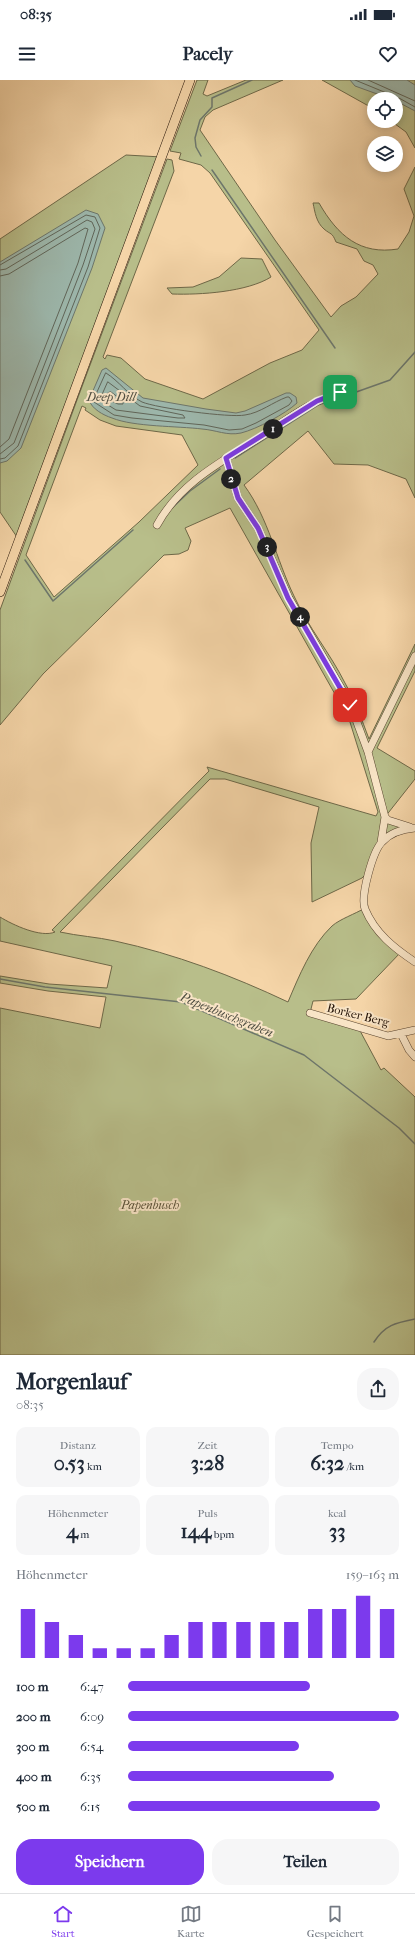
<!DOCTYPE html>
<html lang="de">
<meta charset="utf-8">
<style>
:root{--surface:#fff;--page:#f6f6f7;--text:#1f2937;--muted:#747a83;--line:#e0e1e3;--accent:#7c3aed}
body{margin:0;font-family:"IM FELL French Canon",serif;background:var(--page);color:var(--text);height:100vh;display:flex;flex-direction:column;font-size:15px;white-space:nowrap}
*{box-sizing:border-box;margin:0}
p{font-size:13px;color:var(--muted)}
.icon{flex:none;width:22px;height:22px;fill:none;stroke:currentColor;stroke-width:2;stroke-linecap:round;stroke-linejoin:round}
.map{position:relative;height:1275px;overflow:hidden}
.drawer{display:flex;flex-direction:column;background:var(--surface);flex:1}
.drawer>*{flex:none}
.controls{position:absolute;left:367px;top:12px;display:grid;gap:8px}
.controls a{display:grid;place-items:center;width:36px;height:36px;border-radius:50%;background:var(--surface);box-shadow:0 2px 10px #0003;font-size:20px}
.pin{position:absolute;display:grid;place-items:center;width:34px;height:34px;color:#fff;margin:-17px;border-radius:8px;box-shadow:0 2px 6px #0006}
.km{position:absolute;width:20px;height:20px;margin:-10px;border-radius:50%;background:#222;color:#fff;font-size:11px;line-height:20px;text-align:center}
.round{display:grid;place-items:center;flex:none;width:42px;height:42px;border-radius:16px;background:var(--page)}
.overview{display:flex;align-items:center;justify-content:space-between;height:68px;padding:0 16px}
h1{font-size:22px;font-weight:800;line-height:30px}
.metrics{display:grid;grid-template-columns:repeat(3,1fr);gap:6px;height:68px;padding:4px 16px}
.metrics div{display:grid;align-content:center;border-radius:10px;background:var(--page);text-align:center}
.metrics b{font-size:20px;font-weight:800}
.metrics small{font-size:11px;font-weight:400}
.metrics p{font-size:11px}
.chart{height:112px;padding:8px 16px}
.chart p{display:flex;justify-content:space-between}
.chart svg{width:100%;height:72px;margin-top:4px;stroke:var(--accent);stroke-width:6}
.action{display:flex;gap:8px;margin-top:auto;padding:8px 16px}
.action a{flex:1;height:46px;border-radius:16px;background:var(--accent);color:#fff;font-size:16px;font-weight:800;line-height:46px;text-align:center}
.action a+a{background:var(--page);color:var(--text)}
ul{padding:0 16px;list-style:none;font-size:13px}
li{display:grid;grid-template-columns:64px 48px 1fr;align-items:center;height:30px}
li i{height:10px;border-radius:5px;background:var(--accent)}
.status{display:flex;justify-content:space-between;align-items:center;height:28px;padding:0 20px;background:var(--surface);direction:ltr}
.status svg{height:11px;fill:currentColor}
header{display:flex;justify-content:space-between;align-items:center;height:52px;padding:0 16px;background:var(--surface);font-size:18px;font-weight:800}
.tabs{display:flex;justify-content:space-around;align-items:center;height:56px;border-top:1px solid var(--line);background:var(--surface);font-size:11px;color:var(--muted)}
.tabs a{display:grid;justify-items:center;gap:2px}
.tabs .active{color:var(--accent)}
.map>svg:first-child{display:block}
</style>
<div class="status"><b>08:35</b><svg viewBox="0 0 49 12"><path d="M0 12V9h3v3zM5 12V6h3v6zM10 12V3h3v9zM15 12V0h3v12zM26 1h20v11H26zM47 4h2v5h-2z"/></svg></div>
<header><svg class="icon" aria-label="menu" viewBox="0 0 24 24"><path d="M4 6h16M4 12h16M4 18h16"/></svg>Pacely<svg class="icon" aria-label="heart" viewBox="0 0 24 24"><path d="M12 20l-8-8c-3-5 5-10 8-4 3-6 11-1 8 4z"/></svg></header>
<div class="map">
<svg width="415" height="1275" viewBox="0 0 415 1275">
<rect width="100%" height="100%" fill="#f5d5a8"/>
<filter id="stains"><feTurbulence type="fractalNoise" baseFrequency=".005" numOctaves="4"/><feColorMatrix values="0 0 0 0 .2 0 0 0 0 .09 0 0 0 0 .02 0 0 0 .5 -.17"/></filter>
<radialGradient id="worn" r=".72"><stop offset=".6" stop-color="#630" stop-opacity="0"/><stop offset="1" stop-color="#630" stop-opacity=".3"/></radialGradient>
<!-- green -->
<path fill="#b8be8a" stroke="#6e6848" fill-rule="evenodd" d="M197 0H208L203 14 207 16 246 0H283L213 30 205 37 200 50 275 160 331 237 341 226 356 217 378 194 373 185 364 181 357 169 336 162C332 152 331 155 324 149 316 142 315 132 313 123H319C338 156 360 175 398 169L409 152 414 136 404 109 415 87V418L406 399 368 385 334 384 308 351 244 405C269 439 276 479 294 516 308 547 330 573 345 603 355 621 362 640 369 659L415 564V591L377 668 415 691V699L385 737 415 748 381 762 369 791 362 798 312 822 311 763 319 727 225 699H210L60 852C78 856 97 857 115 861 175 874 233 896 288 922 299 896 311 866 332 846 340 839 355 834 365 828L374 846 401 872 356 919 313 921 310 933 358 947 381 990 384 988 415 1017V1275H0V928L100 948 106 917 48 911 0 903V896L49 904 107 908 112 886 0 861V837C13 845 41 858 55 852L52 850 209 691 207 687 376 736 378 732 349 639 230 428 185 448 191 461 188 470 179 474 164 475 43 594 0 645V530L77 320 167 79 172 80 174 91 103 277 105 279 107 275 121 278 145 299 203 319 270 283 302 270 319 250 210 93 201 85 179 79 181 73 170 71ZM82 326 86 328 85 330 100 340 116 346 182 355 198 385 139 442 54 517 26 475Z
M322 0H415V68L406 52 391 41H396V19H374V29Z
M126 75 162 77 19 460 0 432V159Z
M241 178 262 179 271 197C247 212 200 215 172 214L167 208 193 207 219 197Z"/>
<!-- water -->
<path fill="#9db8ad" stroke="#6d766b" d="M350 0H407L415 5V31L396 21V19H391L355 6Z
M86 130 98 134 105 148 92 188 21 368 7 381 0 383V182Z
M106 288 143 318 206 329 236 333 245 331 286 313H290L296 317 297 323C285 334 257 349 241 353 227 356 216 350 202 349 178 346 134 347 112 338 103 335 92 329 89 320L102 290Z"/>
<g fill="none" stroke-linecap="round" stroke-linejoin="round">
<!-- shore -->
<path stroke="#60665a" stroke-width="1" d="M355 0 389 14 393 19 399 18 415 27
M368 0 415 21
M0 185 86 135 95 137 100 148 88 187 18 366 5 378 0 379
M0 190 6 189 87 140 92 142 95 149 83 185 14 363 0 374
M0 196 9 194 85 148 88 149 78 183 9 359 0 367
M106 293C119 301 128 315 142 322 156 328 230 338 245 335 260 333 273 322 287 317H289L292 321 289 325 256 343 242 349 229 350 204 345 132 338 114 335 94 322V319Z
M108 302 140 326 183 335 185 338H178L116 330 100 320Z
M111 312 123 321V324H118L107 319 108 313Z"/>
<!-- stream -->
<path stroke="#6d766b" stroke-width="1.5" d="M201 76 196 67 195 58 200 40 212 27V18L252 0
M212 90 335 268
M345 316 390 300 415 272
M235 378 318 325 340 317
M172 428 190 411 220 389
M25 480 53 521 133 450
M0 899 45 907 181 922 304 975 399 1048 415 1064
M374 1262C385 1245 395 1243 415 1239"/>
<defs>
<path id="minor" d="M226 378 238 418 258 448 289 518 344 613 355 637 368 672 385 737 381 762
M157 445C181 401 225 380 265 354 289 338 312 321 340 312
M368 672 415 576
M385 737 388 740 410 747
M415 748C403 749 390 753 382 762 373 771 360 816 365 829 375 853 394 868 415 882
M310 933 388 956 415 950
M401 954 409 970 415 977"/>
<path id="major" d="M0 512 190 0"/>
</defs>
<!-- minor casing -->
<use href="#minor" stroke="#58442f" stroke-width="8"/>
<!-- major casing -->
<use href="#major" stroke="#241307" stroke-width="10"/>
<!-- minor -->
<use href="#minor" stroke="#f8e4c6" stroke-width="7"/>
<!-- major -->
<use href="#major" stroke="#f5d5a8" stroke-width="9"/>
</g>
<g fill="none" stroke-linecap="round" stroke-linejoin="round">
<defs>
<path id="route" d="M340 312 317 321 226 378 238 418 258 448 288 518 350 625"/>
</defs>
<!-- route casing -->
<use href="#route" stroke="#fff" stroke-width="8"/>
<!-- route -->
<use href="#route" stroke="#7c3aed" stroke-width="5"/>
</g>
<g text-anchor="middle" stroke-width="4" stroke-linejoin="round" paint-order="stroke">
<!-- street labels -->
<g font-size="12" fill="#241307" stroke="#f8e4c6">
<text transform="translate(358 935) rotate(14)" y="4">Borker Berg</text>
</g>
<!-- park labels -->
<g font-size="12" font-style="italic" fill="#584f35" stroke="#f8e4c6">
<text x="150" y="1129">Papenbusch</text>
</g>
<!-- water labels -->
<g font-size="13" font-style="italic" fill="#4e4d41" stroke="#f8e4c6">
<text x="111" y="321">Deep Dill</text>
<text transform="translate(227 934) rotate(22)" y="5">Papenbuschgraben</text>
</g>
</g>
<rect width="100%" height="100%" filter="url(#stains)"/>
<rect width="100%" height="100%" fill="url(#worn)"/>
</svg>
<div class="controls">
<a><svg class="icon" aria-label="locate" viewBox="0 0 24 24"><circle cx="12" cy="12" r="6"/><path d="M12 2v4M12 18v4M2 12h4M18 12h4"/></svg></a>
<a><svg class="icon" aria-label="layers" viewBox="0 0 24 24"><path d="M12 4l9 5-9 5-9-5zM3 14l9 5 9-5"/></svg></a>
</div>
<div class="pin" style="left:340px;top:312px;background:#1e9e55"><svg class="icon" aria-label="arrive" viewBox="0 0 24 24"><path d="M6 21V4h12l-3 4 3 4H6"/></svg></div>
<div class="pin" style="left:350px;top:625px;background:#d93025"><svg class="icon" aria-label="check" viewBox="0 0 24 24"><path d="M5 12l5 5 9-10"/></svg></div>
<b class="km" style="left:273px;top:349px">1</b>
<b class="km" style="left:231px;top:399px">2</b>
<b class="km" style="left:267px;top:467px">3</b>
<b class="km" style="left:300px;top:537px">4</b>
</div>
<section class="drawer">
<div class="overview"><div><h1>Morgenlauf</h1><p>08:35</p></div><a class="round"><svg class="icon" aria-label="share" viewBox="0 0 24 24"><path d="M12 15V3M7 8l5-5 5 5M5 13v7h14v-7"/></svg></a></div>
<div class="metrics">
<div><p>Distanz</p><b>0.53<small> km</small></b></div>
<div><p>Zeit</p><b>3:28</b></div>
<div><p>Tempo</p><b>6:32<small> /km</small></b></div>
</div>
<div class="metrics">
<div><p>Höhenmeter</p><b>4<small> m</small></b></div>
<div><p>Puls</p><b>144<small> bpm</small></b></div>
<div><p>kcal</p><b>33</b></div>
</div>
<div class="chart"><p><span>Höhenmeter</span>159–163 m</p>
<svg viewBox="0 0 160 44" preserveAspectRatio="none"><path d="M5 44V14M15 44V22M25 44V30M35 44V38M45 44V38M55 44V38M65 44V30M75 44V22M85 44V22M95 44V22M105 44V22M115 44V22M125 44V14M135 44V14M145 44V6M155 44V14"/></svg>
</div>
<ul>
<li><b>100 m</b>6:47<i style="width:67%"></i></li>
<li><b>200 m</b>6:09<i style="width:100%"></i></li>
<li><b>300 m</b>6:54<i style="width:63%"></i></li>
<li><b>400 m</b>6:35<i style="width:76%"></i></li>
<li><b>500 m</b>6:15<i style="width:93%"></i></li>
</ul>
<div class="action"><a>Speichern</a><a>Teilen</a></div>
</section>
<nav class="tabs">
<a class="active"><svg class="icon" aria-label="home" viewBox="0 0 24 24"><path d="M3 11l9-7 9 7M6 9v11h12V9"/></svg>Start</a>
<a><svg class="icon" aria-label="map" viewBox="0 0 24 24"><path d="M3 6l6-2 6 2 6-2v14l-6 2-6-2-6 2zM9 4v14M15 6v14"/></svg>Karte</a>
<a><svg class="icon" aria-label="saved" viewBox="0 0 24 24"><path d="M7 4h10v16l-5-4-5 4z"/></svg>Gespeichert</a>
</nav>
